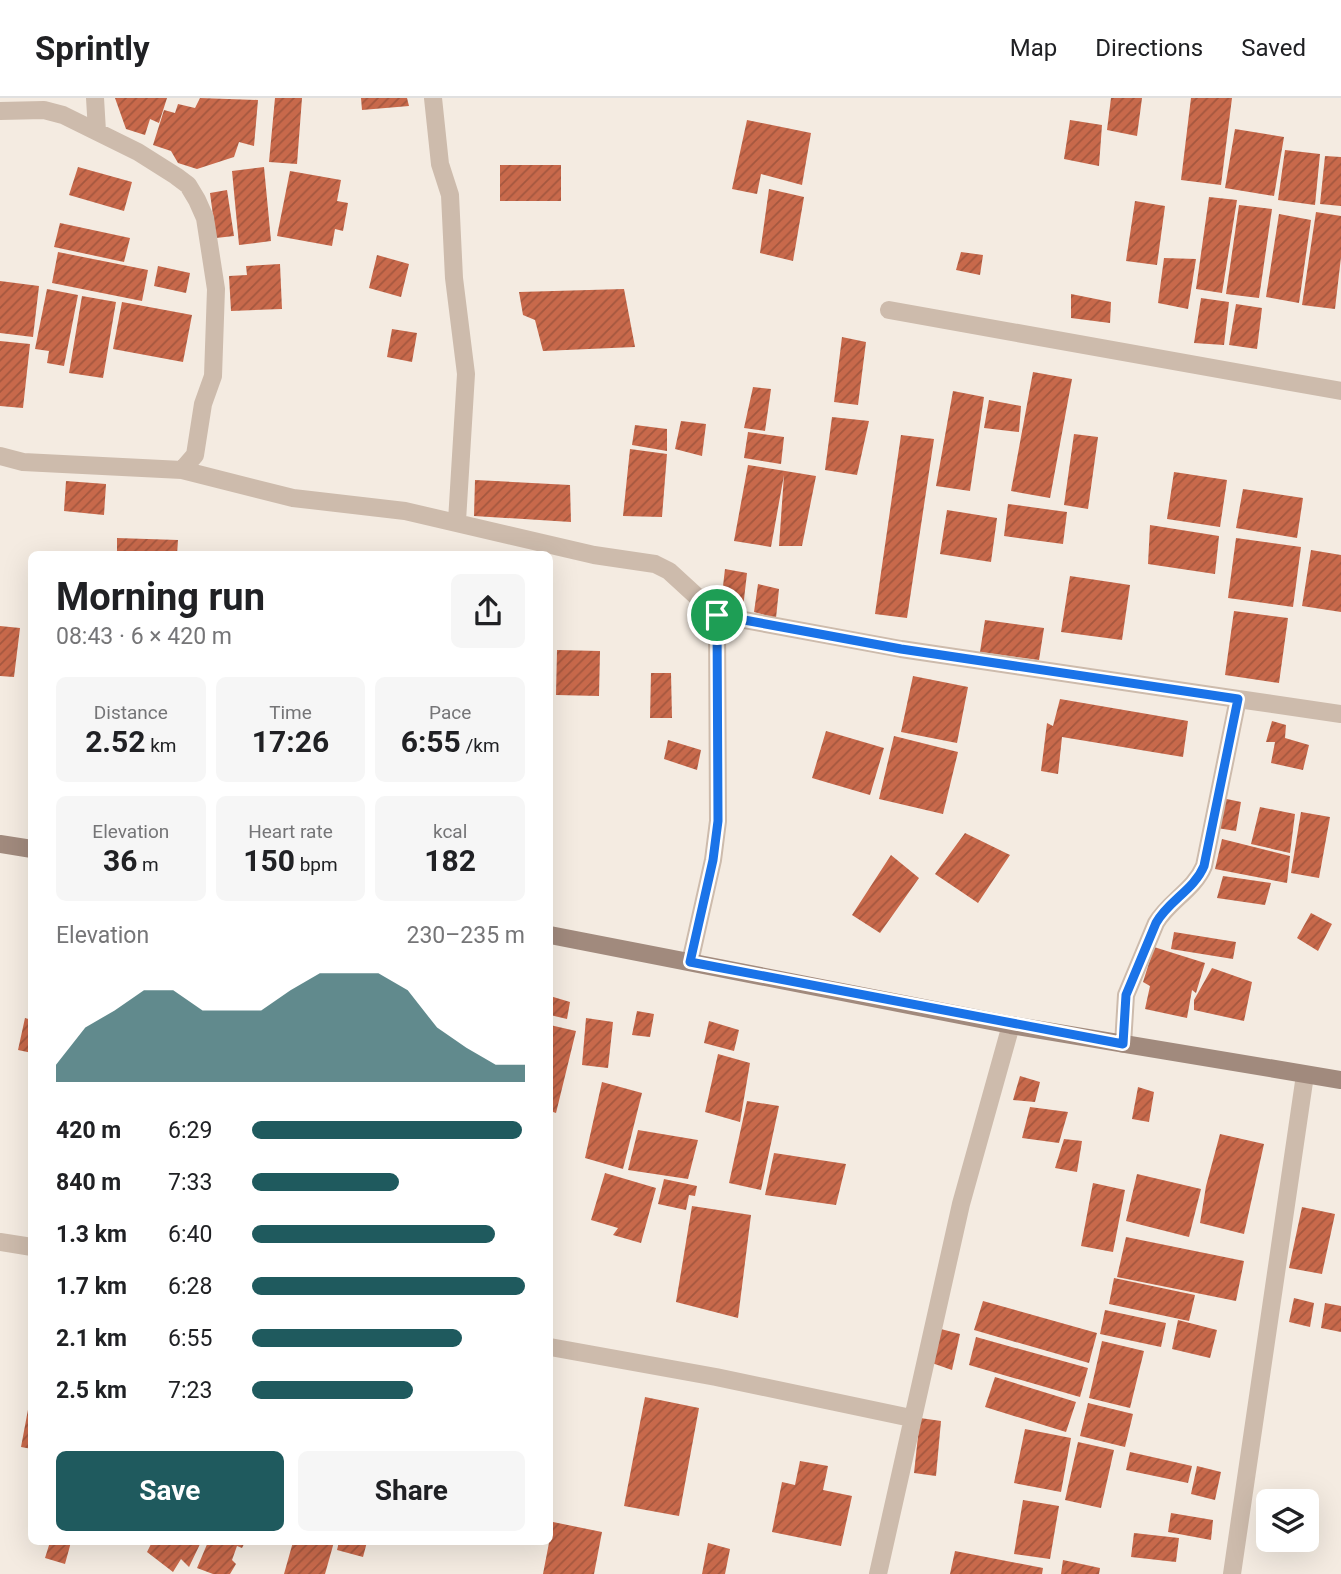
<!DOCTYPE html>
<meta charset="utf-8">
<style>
:root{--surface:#fff;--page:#f6f6f6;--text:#202124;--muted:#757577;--line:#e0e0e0;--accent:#1f5a5e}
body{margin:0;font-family:Roboto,sans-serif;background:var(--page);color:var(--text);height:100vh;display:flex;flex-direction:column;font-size:26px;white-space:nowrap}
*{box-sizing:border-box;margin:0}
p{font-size:23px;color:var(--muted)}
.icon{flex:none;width:38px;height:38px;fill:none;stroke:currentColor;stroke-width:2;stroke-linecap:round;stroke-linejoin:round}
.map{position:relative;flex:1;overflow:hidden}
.details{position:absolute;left:28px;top:453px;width:525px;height:994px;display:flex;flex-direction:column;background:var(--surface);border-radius:10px;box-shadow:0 7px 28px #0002}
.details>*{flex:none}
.fabs{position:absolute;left:1256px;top:1391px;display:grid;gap:14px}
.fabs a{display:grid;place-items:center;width:63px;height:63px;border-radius:10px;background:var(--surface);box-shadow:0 7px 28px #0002;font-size:35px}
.pin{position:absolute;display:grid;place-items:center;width:60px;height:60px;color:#fff;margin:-30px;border:4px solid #fff;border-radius:50%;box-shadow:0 2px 7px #0007}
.round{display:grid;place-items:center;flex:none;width:74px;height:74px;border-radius:10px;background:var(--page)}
.head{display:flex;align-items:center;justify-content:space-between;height:119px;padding:0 28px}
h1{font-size:38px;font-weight:700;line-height:52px}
.figures{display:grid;grid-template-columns:repeat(3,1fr);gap:10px;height:119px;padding:7px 28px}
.figures div{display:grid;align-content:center;border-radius:10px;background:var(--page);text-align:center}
.figures b{font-size:30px;font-weight:700}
.figures small{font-size:19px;font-weight:400}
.figures p{font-size:19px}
.chart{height:196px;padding:14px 28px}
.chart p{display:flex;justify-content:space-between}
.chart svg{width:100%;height:126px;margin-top:7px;fill:var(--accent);opacity:.7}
.cta{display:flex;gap:14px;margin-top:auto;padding:14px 28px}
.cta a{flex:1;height:80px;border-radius:10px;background:var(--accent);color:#fff;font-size:28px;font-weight:700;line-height:80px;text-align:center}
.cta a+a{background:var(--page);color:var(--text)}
ul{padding:0 28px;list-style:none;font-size:23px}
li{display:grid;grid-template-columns:112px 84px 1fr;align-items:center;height:52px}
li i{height:18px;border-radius:9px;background:var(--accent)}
header{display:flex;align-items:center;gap:42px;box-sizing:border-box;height:98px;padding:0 35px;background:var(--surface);border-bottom:2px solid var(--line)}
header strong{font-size:33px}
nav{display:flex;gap:38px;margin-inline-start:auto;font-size:24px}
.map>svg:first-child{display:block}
</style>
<header>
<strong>Sprintly</strong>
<nav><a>Map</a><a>Directions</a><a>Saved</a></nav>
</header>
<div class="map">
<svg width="1341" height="1476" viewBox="0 0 1341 1476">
<defs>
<pattern id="building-hatch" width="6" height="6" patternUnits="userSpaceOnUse" patternTransform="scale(1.75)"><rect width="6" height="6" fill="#c8694b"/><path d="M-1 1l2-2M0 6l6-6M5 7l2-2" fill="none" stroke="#a4573f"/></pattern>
</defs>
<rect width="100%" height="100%" fill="#f4ebe1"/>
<!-- building -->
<path fill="url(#building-hatch)" d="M115 0H167L159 25 150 21 145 37 126 31Z
M200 0 258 2 254 48 239 44 234 59 197 71 178 65 171 53 153 47 164 12 175 15 178 6 195 10Z
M275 0H302L297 66 269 64Z
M361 0H407L409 8 362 12Z
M1111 0H1142L1137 38 1107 32Z
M1191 0H1232L1221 87 1181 82Z
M747 22 811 35 802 87 761 76 757 96 732 91Z
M1070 22 1102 27 1099 68 1064 61Z
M1235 31 1284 39 1274 98 1225 90Z
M1285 52 1320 56 1315 107 1278 102Z
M1325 58 1341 59V108L1320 106Z
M500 67H561V103H500Z
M78 69 132 84 124 113 69 97Z
M264 69 271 143 239 147 232 73Z
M290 73 341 82 337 103 348 105 343 133 335 131 332 148 277 138Z
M769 91 804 99 793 163 760 155Z
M227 92 234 138 216 140 210 95Z
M1209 99 1237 102 1222 195 1196 191Z
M1135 103 1165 108 1157 167 1126 163Z
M1239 107 1272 111 1259 200 1226 196Z
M1316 114 1341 118V159L1335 211 1302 207Z
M1279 116 1311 122 1299 205 1266 199Z
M60 125 130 140 124 164 54 149Z
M58 154 148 172 142 203 52 185Z
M961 154 983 157 980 177 956 172Z
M377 157 409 166 401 199 369 190Z
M1164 160 1196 161 1188 211 1158 205Z
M280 166 282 211 231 213 229 178 247 177 246 168Z
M158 168 190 175 186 195 154 188Z
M0 183 39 188 33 239 0 235Z
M47 191 78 197 64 268 47 265 49 253 35 251Z
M624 191 635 249 543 253 535 222 523 217 519 194Z
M1071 196 1111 204 1110 225 1071 220Z
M82 198 116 204 103 280 69 275Z
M1201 200 1229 204 1224 247 1194 245Z
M122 204 192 217 183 264 113 251Z
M1236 206 1262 210 1257 251 1229 247Z
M392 231 417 235 412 264 387 259Z
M842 239 866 244 858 307 834 304Z
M0 243 30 246 23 310 0 308Z
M1033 274 1072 281 1050 400 1011 393Z
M753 289 771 291 765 333 744 330Z
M953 293 984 299 970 393 936 388Z
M989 302 1021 308 1019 334 984 330Z
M832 319 869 323 857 377 825 372Z
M681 323 706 326 702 358 675 351Z
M635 327 667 331V353L632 347Z
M748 334 784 339 781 366 744 360Z
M1074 336 1098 339 1088 411 1064 407Z
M901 337 934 341 907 520 875 516Z
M630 351 667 356 662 419 623 418Z
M748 367 816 378 802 448H779L784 377 771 449 734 443Z
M1174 374 1227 382 1220 429 1167 421Z
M475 382 570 387 571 424 474 418Z
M66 383 106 386 104 417 64 413Z
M1243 391 1303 400 1297 440 1236 430Z
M1008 406 1067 414 1063 446 1004 438Z
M947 412 997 420 991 464 940 456Z
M1150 427 1219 438 1215 476 1148 466Z
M117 440 178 442 177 457H117Z
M1236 440 1301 449 1293 509 1228 500Z
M1311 452 1341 457V514L1302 508Z
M725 471 747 475 743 510 721 505Z
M1070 478 1130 487 1122 542 1061 534Z
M758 486 779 491 776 520 754 514Z
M1234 513 1288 520 1279 585 1225 577Z
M985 522 1044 530 1039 562 980 554Z
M0 528 20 530 14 579 0 578Z
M557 552 600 553 599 598 556 597Z
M651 575H671L672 620H650Z
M913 578 968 589 957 645 901 634Z
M1060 601 1188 623 1183 659 1062 639 1058 676 1041 673 1047 625 1053 628Z
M1272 623 1286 627 1285 640 1309 647 1303 672 1271 665 1275 644H1266Z
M826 633 884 650 870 697 812 680Z
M894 638 958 654 943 716 879 701Z
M668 642 701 652 697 672 664 661Z
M1222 700 1241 704 1236 733 1217 730Z
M1260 709 1295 716 1290 755 1251 746Z
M1301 714 1330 719 1319 780 1291 775Z
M965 735 1010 757 978 805 935 776Z
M1222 741 1290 758 1287 785 1215 771Z
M891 757 919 780 880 835 852 817Z
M1223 778 1271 785 1265 807 1217 800Z
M1311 815 1332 826 1318 853 1297 840Z
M1174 834 1236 844 1233 861 1171 851Z
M1154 849 1205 865 1196 895 1192 892 1187 920 1145 911 1150 888 1143 884Z
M1212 870 1252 884 1244 923 1194 912V902Z
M550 898 570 904 567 921 550 917Z
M637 913 654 916 650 939 632 937Z
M25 920 32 922V955L18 952Z
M586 920 613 924 608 970 582 967Z
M709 923 739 932 734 953 704 945Z
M550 927 576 933 556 1015 550 1013Z
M718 956 750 965 740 1024 705 1014Z
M1020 978 1040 984 1035 1004 1013 1002Z
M602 984 642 995 623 1071 585 1060Z
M1138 989 1154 994 1149 1024 1132 1021Z
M747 1003 779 1008 761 1092 729 1085Z
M1030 1009 1068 1014 1059 1045 1022 1040Z
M638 1032 698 1042 688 1081 628 1072Z
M1220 1036 1264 1046 1244 1136 1200 1125 1206 1088Z
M1064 1041 1082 1043 1077 1074 1055 1070Z
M774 1055 846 1066 836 1107 765 1097Z
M605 1075 656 1090 641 1145 613 1137 618 1130 591 1122Z
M1137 1076 1201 1091 1189 1139 1126 1123Z
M664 1081 697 1088 695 1098 689 1097 686 1112 658 1106Z
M1093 1085 1125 1092 1113 1154 1081 1148Z
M692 1108 751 1117 738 1220 676 1204Z
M1302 1109 1335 1116 1322 1176 1289 1170Z
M1126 1139 1244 1163 1236 1203 1117 1179Z
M1114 1180 1195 1197 1189 1223 1109 1206Z
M1294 1200 1314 1205 1310 1229 1289 1224Z
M983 1203 1097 1235 1089 1265 974 1232Z
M1325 1205 1341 1208V1234L1321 1230Z
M1105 1212 1166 1225 1161 1249 1100 1236Z
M1178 1222 1217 1232 1210 1260 1172 1251Z
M937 1230 960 1236 952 1272 929 1264Z
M976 1239 1088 1270 1080 1299 969 1267Z
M1102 1243 1144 1253 1130 1310 1089 1300Z
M995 1279 1076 1304 1066 1334 985 1309Z
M645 1299 699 1310 679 1418 624 1408Z
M30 1301H32V1351L21 1349Z
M1088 1305 1133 1316 1125 1349 1080 1338Z
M920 1320 941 1323 936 1378 914 1375Z
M1025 1331 1071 1340 1061 1394 1014 1385Z
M1078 1344 1114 1352 1101 1410 1065 1402Z
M1130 1354 1192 1368 1188 1385 1126 1372Z
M800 1363 828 1368 823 1392 852 1398 841 1448 772 1434 782 1384 795 1387Z
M1197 1368 1221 1374 1215 1402 1191 1396Z
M1023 1402 1059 1408 1050 1461 1014 1456Z
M1171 1415 1213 1422 1211 1442 1168 1434Z
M553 1424 602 1434 594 1476H543Z
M1134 1435 1179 1440 1176 1464 1131 1459Z
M50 1444H71L65 1466 45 1460Z
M152 1444H201L189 1469 181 1461 173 1474 147 1454Z
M208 1444H245L242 1450 237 1448 232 1462 236 1466 230 1476H213L197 1470Z
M293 1444H334L325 1476H284Z
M339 1444H367L363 1459 337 1452Z
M708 1445 730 1451 725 1476H702Z
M955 1453 1043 1470 1042 1476H950Z
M1063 1462 1100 1470 1099 1476H1061Z"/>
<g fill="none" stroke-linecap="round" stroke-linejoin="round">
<!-- street -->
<path stroke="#cdbbac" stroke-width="18" d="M95 0 97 33
M433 0 440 66 450 97 454 180 466 276 457 423
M0 13 44 12 63 17 138 54 176 78 188 87 197 102 205 120 216 191 213 278 203 306 195 357 182 372
M889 212 1341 293
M0 358 23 364 182 372 293 400 405 413 594 457 655 466 669 473 717 517 718 723 713 762 690 864
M717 517 901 551 1238 601 1204 768C1194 792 1169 803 1156 825L1126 897 1123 946
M1238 601 1341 616
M0 1144 32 1149
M550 1249 716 1279 911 1320
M878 1476 961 1106 1011 927
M1232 1476 1305 977"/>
<!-- secondary -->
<path stroke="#a18a7d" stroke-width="18" d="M0 746 32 751
M550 837 1011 927 1341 982"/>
</g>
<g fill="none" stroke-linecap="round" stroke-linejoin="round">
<defs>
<path id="route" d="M717 517 901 551 1238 601 1204 768C1194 792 1168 803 1156 825L1126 897 1123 946 690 864 713 762 718 723Z"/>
</defs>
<!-- route casing -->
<use href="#route" stroke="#fff" stroke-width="14"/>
<!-- route -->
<use href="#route" stroke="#1a73e8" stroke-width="9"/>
</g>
</svg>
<div class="fabs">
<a><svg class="icon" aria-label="layers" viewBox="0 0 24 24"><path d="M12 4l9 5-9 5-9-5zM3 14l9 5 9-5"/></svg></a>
</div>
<div class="pin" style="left:717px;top:517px;background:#1e9e55"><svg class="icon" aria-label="arrive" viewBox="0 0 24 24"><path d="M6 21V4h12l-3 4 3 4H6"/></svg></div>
<section class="details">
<div class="head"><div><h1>Morning run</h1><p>08:43 · 6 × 420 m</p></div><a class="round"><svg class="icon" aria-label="share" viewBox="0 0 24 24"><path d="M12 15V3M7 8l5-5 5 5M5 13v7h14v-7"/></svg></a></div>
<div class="figures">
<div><p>Distance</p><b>2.52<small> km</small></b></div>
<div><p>Time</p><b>17:26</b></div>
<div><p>Pace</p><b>6:55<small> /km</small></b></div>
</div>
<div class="figures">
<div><p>Elevation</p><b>36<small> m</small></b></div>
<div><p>Heart rate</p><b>150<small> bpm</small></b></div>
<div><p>kcal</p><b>182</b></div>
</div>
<div class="chart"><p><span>Elevation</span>230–235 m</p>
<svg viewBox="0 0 160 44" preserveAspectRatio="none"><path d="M0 44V38L10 25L20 19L30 12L40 12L50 19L60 19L70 19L80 12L90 6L100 6L110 6L120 12L130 25L140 32L150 38L160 38V44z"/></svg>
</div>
<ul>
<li><b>420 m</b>6:29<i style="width:99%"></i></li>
<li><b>840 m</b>7:33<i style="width:54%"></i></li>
<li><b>1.3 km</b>6:40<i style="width:89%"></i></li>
<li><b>1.7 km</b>6:28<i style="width:100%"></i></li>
<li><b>2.1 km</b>6:55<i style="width:77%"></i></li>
<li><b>2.5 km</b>7:23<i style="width:59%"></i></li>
</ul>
<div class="cta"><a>Save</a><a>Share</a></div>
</section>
</div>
